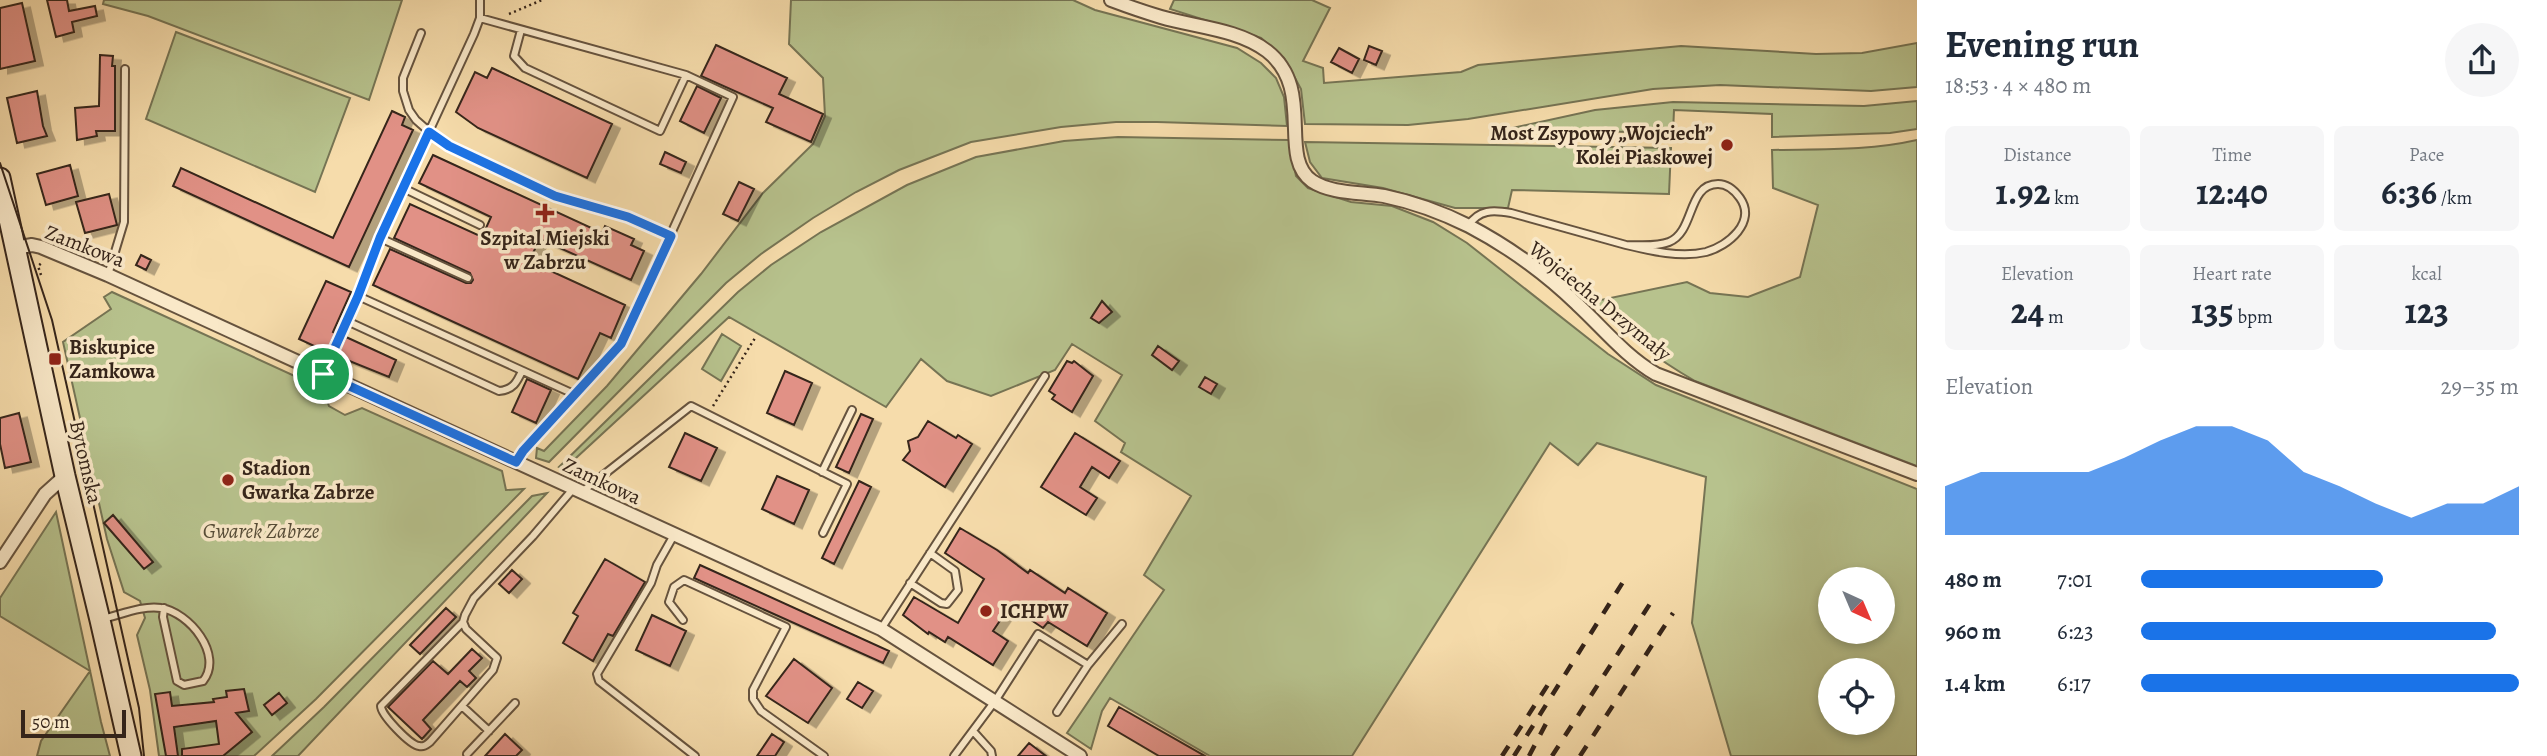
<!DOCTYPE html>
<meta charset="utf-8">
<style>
:root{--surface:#fff;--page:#f6f6f7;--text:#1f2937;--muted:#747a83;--accent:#1a73e8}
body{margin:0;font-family:Alegreya,serif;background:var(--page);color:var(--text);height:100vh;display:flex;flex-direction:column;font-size:26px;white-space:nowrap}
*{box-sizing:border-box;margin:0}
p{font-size:23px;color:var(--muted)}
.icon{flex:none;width:38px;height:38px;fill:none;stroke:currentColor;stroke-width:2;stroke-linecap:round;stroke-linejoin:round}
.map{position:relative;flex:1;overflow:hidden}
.details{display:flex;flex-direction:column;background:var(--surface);width:630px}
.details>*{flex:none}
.needle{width:46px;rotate:136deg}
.fabs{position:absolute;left:1818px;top:567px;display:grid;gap:14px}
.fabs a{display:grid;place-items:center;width:77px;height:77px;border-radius:50%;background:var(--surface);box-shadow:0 4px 10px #0003;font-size:35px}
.scale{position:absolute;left:21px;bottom:18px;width:105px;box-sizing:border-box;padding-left:7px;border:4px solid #36251a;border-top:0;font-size:19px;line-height:24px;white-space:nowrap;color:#36251a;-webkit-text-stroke:5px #f9e8c8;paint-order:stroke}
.pin{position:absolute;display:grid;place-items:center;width:60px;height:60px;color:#fff;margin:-30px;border:4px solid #fff;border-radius:50%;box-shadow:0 2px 7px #0007}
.round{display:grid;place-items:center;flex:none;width:74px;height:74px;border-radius:37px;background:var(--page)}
.headline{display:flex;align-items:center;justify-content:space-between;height:119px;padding:0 28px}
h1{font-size:38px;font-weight:700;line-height:52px}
.figures{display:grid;grid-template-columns:repeat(3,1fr);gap:10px;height:119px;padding:7px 28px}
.figures div{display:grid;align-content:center;border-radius:10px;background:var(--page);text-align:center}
.figures b{font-size:35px;font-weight:700}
.figures small{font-size:19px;font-weight:400}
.figures p{font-size:19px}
.chart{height:196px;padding:14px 28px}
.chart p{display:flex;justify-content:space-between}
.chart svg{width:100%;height:126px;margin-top:7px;fill:var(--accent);opacity:.7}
ul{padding:0 28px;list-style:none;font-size:23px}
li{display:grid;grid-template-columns:112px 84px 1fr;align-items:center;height:52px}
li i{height:18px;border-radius:9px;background:var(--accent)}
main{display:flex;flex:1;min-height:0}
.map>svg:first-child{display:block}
</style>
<main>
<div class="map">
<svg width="1917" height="756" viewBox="0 0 1917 756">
<defs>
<filter id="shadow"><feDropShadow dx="8" dy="4.5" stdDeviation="0" flood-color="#0004"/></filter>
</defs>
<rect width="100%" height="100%" fill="#f6dcab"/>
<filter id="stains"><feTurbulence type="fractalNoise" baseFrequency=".00286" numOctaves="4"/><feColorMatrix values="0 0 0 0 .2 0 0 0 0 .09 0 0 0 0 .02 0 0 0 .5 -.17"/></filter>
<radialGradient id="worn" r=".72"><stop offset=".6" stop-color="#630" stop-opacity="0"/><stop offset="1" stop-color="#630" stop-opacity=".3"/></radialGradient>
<!-- green -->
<path fill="#b7c28d" stroke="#767454" stroke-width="2" fill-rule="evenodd" d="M104 0H402L369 100 148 16 103 4Z
M791 0H1073L1095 10 1237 48 1261 63 1276 78 1284 97 1287 126 1157 122H1116L1061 127 971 142 899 170 856 192 813 218 761 254 726 283 549 462 536 458 537 448 544 451 607 386 701 274 763 193 813 144 825 116 823 78 789 44Z
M1174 0H1312L1330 8 1303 61 1323 68 1324 83 1461 72 1478 65 1681 46 1816 54 1862 53 1917 43V87L1871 91 1720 85 1653 89 1468 119 1408 125 1305 124 1301 89 1284 58 1261 38 1170 9Z
M176 32 350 98 315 192 146 119Z
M1917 101V129L1890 133 1772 137V114L1674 110 1673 133 1508 129 1595 110 1673 102 1864 106Z
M1118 137 1289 140 1296 176 1308 188 1351 202 1392 206 1433 222 1467 243 1608 354 1656 385 1917 489V756H1731L1692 623 1706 477 1597 443 1578 465 1550 443 1352 756H1210L1110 698 1102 711 1091 749 1067 733 1164 590 1144 575 1191 496 1121 452 1125 443 1095 421 1122 375 1072 344 1055 370 991 396 947 381 921 359 886 407 729 317 564 469 559 467 738 292 771 265 821 232 907 185 976 157 1064 141ZM1830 579H1883V632H1830ZM1830 670H1883V723H1830Z
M1917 140V466L1695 381C1653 357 1626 334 1591 302L1687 282 1710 293 1748 297 1800 277 1818 205 1773 188 1772 150C1821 149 1869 151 1917 140Z
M1305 142 1671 148 1669 194 1512 190 1508 208H1455L1383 188 1322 178 1310 162Z
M112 292 323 389 329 406 345 415 362 408 502 471 506 490 524 489 316 699 254 756H159L150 690 137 635 145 618 140 601 124 592 107 539 63 342 111 309 104 297Z
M722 334 741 346 721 381 702 369Z
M547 493 298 756H272L324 707 532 496Z
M56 512 101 722 110 756H37L41 741 90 671 0 616V598Z"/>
<!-- building -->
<path fill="#e19186" stroke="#36251a" stroke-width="2" filter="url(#shadow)" d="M47 0H67L69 11 95 6 97 16 72 22 74 32 56 37Z
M22 3 35 61 0 69V8Z
M716 45 787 78 779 94 823 114 811 142 766 122 773 108 701 76Z
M1369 46 1382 51 1376 65 1364 60Z
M1339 48 1359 59 1352 73 1331 62Z
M100 55 113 56 112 66H115V131H96L97 136 77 140 75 108 99 106Z
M492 68 612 124 587 178 478 128 456 112 475 72 487 78Z
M697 86 721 98 704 133 680 121Z
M37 91 43 126 47 136 17 143 7 98Z
M392 111 405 117 402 125 413 130 349 267 173 186 181 168 333 238Z
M665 152 686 162 681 173 660 164Z
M433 155 602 233 605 226 634 239 631 245 644 251 631 280 540 239 529 261 625 305 611 338 600 333 578 379 373 285 390 249 466 283H471L473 280 470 273 394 238 410 204 482 237 491 217 419 183Z
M70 165 78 196 46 205 37 174Z
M739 182 754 189 738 221 723 214Z
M109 194 117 225 85 233 76 202Z
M141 255 151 260 146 270 136 265Z
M326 281 351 292 333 332 335 333 327 352 299 339Z
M1102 301 1112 312 1099 323 1091 318Z
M346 337 396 360 389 377 337 356Z
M1158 346 1179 361 1172 370 1152 355Z
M1067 361 1072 363 1074 361 1093 376 1072 412 1052 399 1055 395 1049 391Z
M785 371 812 383 794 425 767 413Z
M1205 377 1217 384 1211 394 1199 387Z
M527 379 551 390 536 423 512 412Z
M19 413 31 462 5 468 0 444V418Z
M861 414 873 419 849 473 836 467Z
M928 421 956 438 958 435 972 444 945 487 903 460 910 451 908 441 918 437Z
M685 433 717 448 701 481 669 467Z
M1075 433 1120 461 1109 478 1092 467 1080 487 1097 498 1086 515 1041 487Z
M777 476 809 490 794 524 762 509Z
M859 481 871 487 834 564 822 558Z
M113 515 153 562 144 569 104 523Z
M960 528 997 550 1028 573 1030 570 1065 593 1068 588 1107 613 1087 646 1048 622 1043 628 1010 606 993 631 1008 641 993 665 948 637 945 642 929 632 928 634 903 615 914 597 958 623 984 579 945 553Z
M605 559 645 582 613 636 608 634 593 661 563 643 578 616 573 613Z
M700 565 889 651 883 663 694 578Z
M512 570 522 579 509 593 499 584Z
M446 608 456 617 420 654 410 645Z
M652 615 686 631 670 666 636 650Z
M472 649 482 658 469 671 476 678 467 687 460 681 423 720 431 729 422 739 388 707 433 661 448 674Z
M794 659 832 688 808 723 766 696Z
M858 682 873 691 862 708 847 699Z
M244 689 249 711 236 713 252 732 223 756H182V749L219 744 216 721 174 727 178 756H166L155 694 170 692 172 706 214 702 213 699 227 697 226 691Z
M279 693 287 703 272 715 264 705Z
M1119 707 1205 756H1159L1108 726Z
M505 734 522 750 516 756H485Z
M772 734 784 742 775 756H757Z
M1029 743 1046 756H1018Z"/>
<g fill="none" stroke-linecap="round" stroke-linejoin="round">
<defs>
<path id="lane" d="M480 18 686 75 733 97 621 344 523 451 516 462
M521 30 514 56 525 68 660 131 686 75
M421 33 403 78V91L409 110 416 120 441 142 555 196 628 217 671 236
M403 188 480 225
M1468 226C1479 209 1493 210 1511 213L1626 245C1651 251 1681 258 1706 252 1728 246 1757 222 1740 198 1735 191 1727 184 1718 184 1687 184 1695 232 1669 242 1656 247 1640 245 1626 245
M380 238 468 278
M108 275 124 222 125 69
M358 296 576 395
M347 321 499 391C513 390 517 382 522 371
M323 374 358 296 380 238 474 34 480 18V0
M822 472 852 410
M583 491 691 406 847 484 823 533
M674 535 657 565 651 583 597 674 599 681 695 756
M910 583 941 603 947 604 958 590 955 571 930 553
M102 619C120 615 143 605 161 608 189 612 224 655 203 681L184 685 177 681 163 617 164 608
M683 620 669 602 674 587 684 580 786 627 753 690V699L761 711 824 756
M463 622 381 706C381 715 410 745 419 746 424 747 426 745 430 742L493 670 497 658 466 629 463 622 465 615 474 598 533 536 573 489
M881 629 1045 376
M1088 665 1122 624
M463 707 489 731
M973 731 991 751 992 756
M467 754 515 703
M954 756 995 701 1038 634 1088 665 1057 712"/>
<path id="street" d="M1111 0C1127 6 1144 12 1161 17 1195 27 1238 29 1267 51 1316 89 1277 156 1312 181 1331 194 1362 192 1384 196 1413 202 1443 213 1469 226 1507 246 1546 274 1577 304 1603 328 1625 356 1656 374L1917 474
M15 248 32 245 41 247 108 275 881 629 1080 756
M0 562 45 494 65 476"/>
<path id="secondary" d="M0 178 65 476 100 620 131 756"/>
</defs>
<!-- lane casing -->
<use href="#lane" stroke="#66533e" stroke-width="10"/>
<!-- street casing -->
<use href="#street" stroke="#66533e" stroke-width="16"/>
<!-- secondary casing -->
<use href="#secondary" stroke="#36251a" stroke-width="23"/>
<!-- path -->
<path stroke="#36251a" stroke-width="2.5" stroke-dasharray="2 3.5" stroke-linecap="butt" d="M509 14 542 0
M41 275 38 266 43 262
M713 406 755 338"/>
<!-- lane -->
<use href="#lane" stroke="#f9e8c8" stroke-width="6"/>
<!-- street -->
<use href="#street" stroke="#f9e8c8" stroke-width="12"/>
<!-- secondary -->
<use href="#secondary" stroke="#f9e8c8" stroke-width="19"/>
<!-- tram -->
<path stroke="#36251a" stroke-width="2" d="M0 163 52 320 139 708 144 756"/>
<!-- rail -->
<path stroke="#36251a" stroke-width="4.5" stroke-dasharray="12 12" stroke-linecap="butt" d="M1502 756 1549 683
M1514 756 1628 574
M1529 756 1550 716
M1552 756 1655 596
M1580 756 1673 613"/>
</g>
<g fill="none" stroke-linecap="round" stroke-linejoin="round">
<defs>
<path id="route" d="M429 132 449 146 555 196 628 217 671 236 621 344 523 451 516 462 323 374 358 296 380 238Z"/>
</defs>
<!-- route casing -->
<use href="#route" stroke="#fff" stroke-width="14"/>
<!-- route -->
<use href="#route" stroke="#1a73e8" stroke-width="9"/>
</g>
<!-- markers -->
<g fill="#8f2418" stroke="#f9e8c8" stroke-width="2.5">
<circle cx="1727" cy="145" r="7"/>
<path d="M541.5 202.5h7v7h7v7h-7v7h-7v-7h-7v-7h7z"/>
<rect x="48" y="352" width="14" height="14" rx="3.5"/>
<circle cx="228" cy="480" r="7"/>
<circle cx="986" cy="611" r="7"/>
</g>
<g text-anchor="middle" stroke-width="7" stroke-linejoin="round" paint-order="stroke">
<!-- poi labels -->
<g font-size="21" font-weight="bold" fill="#36251a" stroke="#f9e8c8" text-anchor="start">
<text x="1713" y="140" text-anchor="end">Most Zsypowy „Wojciech”<tspan x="1713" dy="24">Kolei Piaskowej</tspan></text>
<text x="545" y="245" text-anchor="middle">Szpital Miejski<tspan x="545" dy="24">w Zabrzu</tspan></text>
<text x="69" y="354">Biskupice<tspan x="69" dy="24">Zamkowa</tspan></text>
<text x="242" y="475">Stadion<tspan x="242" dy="24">Gwarka Zabrze</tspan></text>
<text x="1000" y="618">ICHPW</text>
</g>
<!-- street labels -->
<g font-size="21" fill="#36251a" stroke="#f9e8c8">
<text transform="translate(85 246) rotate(21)" y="7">Zamkowa</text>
<text transform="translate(1600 301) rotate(39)" y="7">Wojciecha Drzymały</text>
<text transform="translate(86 462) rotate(77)" y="7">Bytomska</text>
<text transform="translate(602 481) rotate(25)" y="7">Zamkowa</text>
</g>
<!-- park labels -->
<g font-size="21" font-style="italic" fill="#564c37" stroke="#f9e8c8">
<text x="261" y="538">Gwarek Zabrze</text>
</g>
</g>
<rect width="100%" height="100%" filter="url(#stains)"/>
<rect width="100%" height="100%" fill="url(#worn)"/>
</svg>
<div class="fabs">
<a><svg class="needle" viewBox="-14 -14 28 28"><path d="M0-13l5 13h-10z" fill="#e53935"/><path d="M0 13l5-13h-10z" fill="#747a83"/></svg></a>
<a><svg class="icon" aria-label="locate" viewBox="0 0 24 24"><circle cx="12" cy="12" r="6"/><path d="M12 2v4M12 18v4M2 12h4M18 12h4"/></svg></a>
</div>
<div class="scale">50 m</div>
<div class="pin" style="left:323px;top:374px;background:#1e9e55"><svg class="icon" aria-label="arrive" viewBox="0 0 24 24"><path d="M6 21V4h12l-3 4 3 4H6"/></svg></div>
</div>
<section class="details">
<div class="headline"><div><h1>Evening run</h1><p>18:53 · 4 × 480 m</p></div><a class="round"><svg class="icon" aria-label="share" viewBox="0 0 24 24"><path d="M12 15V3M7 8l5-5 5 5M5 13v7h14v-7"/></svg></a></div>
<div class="figures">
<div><p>Distance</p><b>1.92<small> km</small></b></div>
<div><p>Time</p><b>12:40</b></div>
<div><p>Pace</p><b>6:36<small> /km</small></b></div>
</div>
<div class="figures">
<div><p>Elevation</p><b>24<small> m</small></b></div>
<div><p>Heart rate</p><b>135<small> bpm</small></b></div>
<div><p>kcal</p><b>123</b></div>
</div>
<div class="chart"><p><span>Elevation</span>29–35 m</p>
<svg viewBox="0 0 160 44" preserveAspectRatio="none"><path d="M0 44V27L10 22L20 22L30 22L40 22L50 17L60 11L70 6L80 6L90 11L100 22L110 27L120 33L130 38L140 33L150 33L160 27V44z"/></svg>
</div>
<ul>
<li><b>480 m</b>7:01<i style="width:64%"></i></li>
<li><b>960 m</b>6:23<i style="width:94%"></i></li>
<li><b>1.4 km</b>6:17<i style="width:100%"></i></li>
</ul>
</section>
</main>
